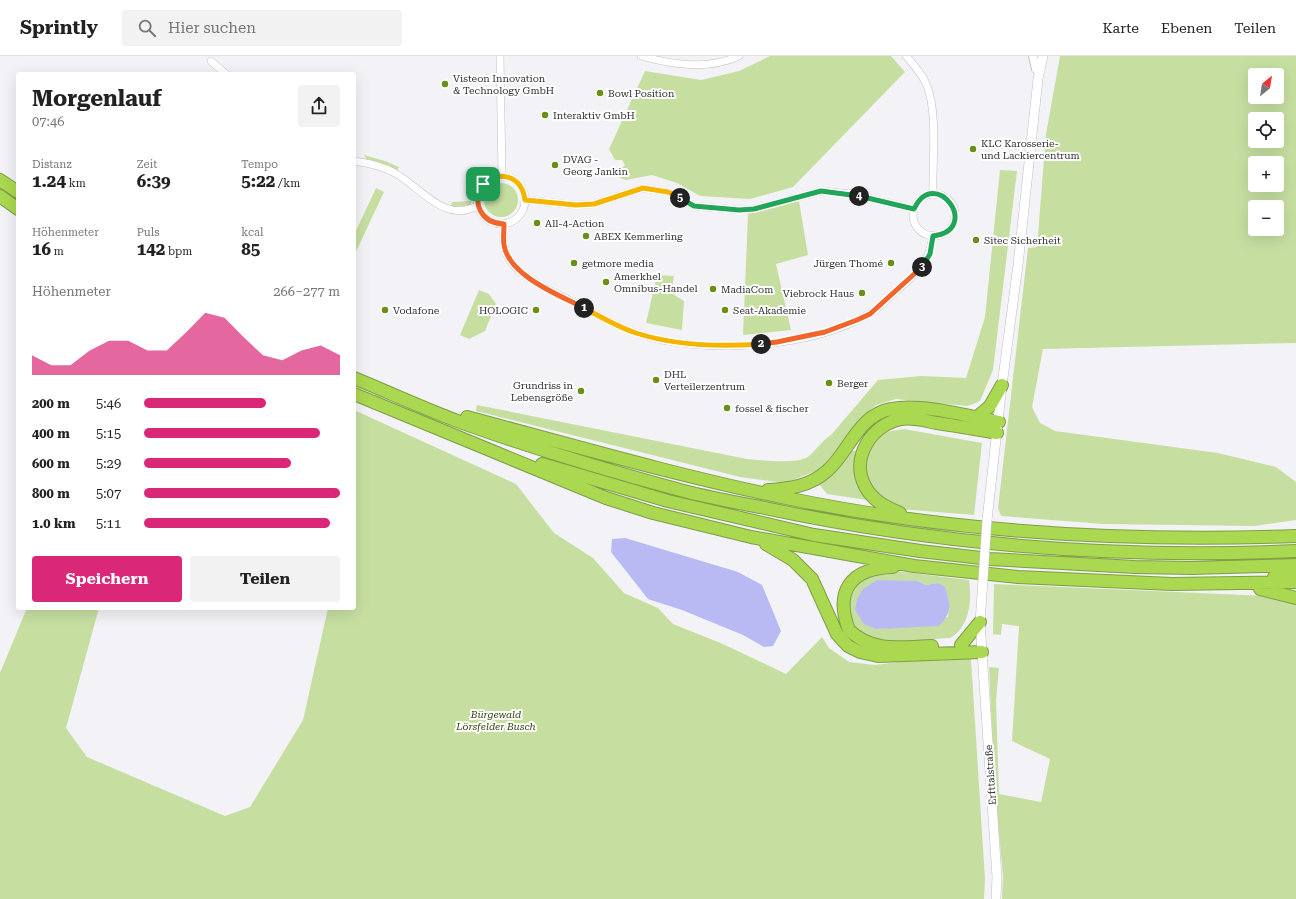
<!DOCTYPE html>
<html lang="de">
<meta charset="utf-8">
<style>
:root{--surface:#fff;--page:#f2f2f2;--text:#222;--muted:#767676;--line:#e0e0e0;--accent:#db2777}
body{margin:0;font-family:"Roboto Serif",serif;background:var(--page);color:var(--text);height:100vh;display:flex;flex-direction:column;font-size:15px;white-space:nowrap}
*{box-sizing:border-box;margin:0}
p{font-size:13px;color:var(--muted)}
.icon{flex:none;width:22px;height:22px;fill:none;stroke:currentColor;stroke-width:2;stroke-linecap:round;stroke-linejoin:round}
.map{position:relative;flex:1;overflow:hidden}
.details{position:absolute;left:16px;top:16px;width:340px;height:538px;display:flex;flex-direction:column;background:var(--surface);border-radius:4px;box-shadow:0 4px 16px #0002}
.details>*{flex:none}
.needle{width:26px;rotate:30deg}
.tools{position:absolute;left:1248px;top:12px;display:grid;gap:8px}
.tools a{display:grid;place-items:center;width:36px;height:36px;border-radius:4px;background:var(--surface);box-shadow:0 4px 16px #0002;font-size:20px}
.pin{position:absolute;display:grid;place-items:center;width:34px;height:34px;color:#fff;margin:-17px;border-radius:8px;box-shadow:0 2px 6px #0006}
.km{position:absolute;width:20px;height:20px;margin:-10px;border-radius:50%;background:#222;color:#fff;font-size:11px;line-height:20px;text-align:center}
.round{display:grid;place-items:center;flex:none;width:42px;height:42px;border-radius:4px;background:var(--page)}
.headline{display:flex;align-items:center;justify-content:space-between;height:68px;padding:0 16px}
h1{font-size:22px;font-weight:700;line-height:30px}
.stats{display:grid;grid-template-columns:repeat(3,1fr);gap:6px;height:68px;padding:4px 16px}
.stats div{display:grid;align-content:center}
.stats b{font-size:17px;font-weight:700}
.stats small{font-size:11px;font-weight:400}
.stats p{font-size:11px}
.chart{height:112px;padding:8px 16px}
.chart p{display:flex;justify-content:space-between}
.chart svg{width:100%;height:72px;margin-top:4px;fill:var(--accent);opacity:.7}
.cta{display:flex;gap:8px;margin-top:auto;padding:8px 16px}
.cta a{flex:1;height:46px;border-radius:4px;background:var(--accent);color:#fff;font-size:16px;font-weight:700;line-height:46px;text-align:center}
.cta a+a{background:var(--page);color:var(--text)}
ul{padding:0 16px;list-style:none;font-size:13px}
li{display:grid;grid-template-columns:64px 48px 1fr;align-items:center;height:30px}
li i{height:10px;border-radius:5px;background:var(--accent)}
header{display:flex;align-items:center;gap:24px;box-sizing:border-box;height:56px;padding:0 20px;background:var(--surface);border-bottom:1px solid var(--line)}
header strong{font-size:19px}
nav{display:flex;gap:22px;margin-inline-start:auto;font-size:14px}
.search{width:280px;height:36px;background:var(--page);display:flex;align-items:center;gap:10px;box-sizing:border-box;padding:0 14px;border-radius:4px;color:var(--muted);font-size:15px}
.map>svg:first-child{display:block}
</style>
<header>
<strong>Sprintly</strong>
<div class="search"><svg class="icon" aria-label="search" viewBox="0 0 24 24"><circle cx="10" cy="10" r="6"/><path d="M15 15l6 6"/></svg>Hier suchen</div>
<nav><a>Karte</a><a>Ebenen</a><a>Teilen</a></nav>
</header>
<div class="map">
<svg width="1296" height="843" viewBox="0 0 1296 843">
<rect width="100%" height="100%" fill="#f3f3f7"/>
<!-- green -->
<path fill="#c6dfa1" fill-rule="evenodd" d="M770 0H891L905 16 793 131 750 143 700 140 677 127 652 119 626 124 620 122V113L625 109 622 104H615L609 93 645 15 701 24 739 15Z
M1060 0H1296V287L1043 293 1032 351 1040 367 1055 375 1218 397 1276 411 1296 426V464L1254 470 1103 468 1001 460 998 452 1028 192 1037 191 1046 78ZM1255 19H1277V41H1255ZM1255 63H1277V85H1255ZM1255 107H1277V129H1255ZM1255 151H1277V173H1255Z
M364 99 385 105 399 111 397 115 367 104Z
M1000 114 1017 115 993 314 980 345 968 350 896 343 876 349 860 364 821 413 785 427 740 421 476 355 477 349 747 403C761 404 798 409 809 400 817 393 822 385 831 379L878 324 921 320 966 322 985 261Z
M484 144a17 17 0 1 1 34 0a17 17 0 1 1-34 0Z
M376 132 384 136 354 200V179Z
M471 145V150H451L452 146Z
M799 145 808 199 776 208 791 274 743 279 748 158Z
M657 219 674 220 671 237 684 245 682 274 646 267Z
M479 234 489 238 496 248 485 275 469 283 460 279Z
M354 354 516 428 554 477 593 502 624 537 658 552 673 568 723 588 786 618 822 581 829 592 849 606 875 609 921 603H971L985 823 984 843H0V617L27 552H99L66 672 87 701 225 760 250 751 303 664 328 552H354Z
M904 373 982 387 974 459 899 453 880 443 869 427 865 415 866 402 873 388 885 376Z
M850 394 856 395C851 416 857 426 867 444L827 438 818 427Z
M895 515 969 524C972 544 970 571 950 582 926 583 890 590 868 581 859 578 850 568 848 559 846 549 854 528 862 523 872 516 883 516 895 515ZM918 525 926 529 938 527 945 532 949 546 948 561 897 571 876 573 903 526Z
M994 528 1267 540 1296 547V843H1002L1003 819 995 737 989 611 999 612 996 644 999 738 1041 746 1050 703 1012 685 1019 570 1002 568 1001 579 993 578Z"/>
<!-- water -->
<path fill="#b9baf4" d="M625 482 738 516 762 529 781 575 773 590 764 591 743 579 682 554 648 543 611 496 612 483Z
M877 524 918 525 926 529 938 527 945 531C951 550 952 556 939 570L876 573 864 568 855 554 857 543 863 533Z"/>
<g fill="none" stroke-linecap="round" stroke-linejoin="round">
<defs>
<path id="minor" d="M500 0 502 120
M641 0C673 9 708 14 739 0
M906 0C914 9 923 19 927 30 938 57 932 108 933 138
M211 5 226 18
M354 105C369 107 382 110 395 117 420 131 446 169 478 149
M477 144a24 24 0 1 1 48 0a24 24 0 1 1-48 0Z
M913 159a21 21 0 1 1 42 0a21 21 0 1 1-42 0Z
M525 144 576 149 594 148 643 132 668 136 694 150 739 154 754 153 821 135 851 138 914 153
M504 168C504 175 503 182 504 189 508 218 548 233 571 245 592 256 613 269 636 277 700 299 809 293 869 258 878 253 886 244 894 237 917 216 928 212 933 179"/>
<path id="tertiary" d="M1033 0 1036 13"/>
<path id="secondary" d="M987 464 1002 329 1018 209 1038 23 1043 0
M983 524 980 566 997 821 996 843"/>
<path id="motorway" d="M0 124 18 136
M0 140 18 153
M354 322C393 338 431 356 471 370 539 394 609 415 680 434 706 441 733 446 760 451 936 489 1117 503 1296 495
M354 338 606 442 653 457 751 481 914 510 1018 521 1172 528 1296 526
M467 361C575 390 682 421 791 443 957 477 1127 486 1296 480
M976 362 990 350 1002 329
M542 408 668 445 814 479 920 495 990 503 1135 511 1192 512 1296 509
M768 434C789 433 810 430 827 415 849 396 858 359 891 353 920 347 968 360 999 366
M900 457C885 451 872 444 865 430 850 402 872 368 901 363 913 361 926 365 937 367 957 370 977 373 997 377
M766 488 793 504 812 523 837 578 848 590 860 596 878 600 982 596
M893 511C851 512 834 535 849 574 873 597 901 591 932 590
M1274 521 1296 517
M1260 533 1296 542
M961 589 980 566"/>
</defs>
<!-- minor casing -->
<use href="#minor" stroke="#c0c0c4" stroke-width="8"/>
<!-- tertiary casing -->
<use href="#tertiary" stroke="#c0c0c4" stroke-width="10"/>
<!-- secondary casing -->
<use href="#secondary" stroke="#c0c0c4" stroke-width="10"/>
<!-- motorway casing -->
<use href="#motorway" stroke="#7f9e46" stroke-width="14"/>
<!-- minor -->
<use href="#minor" stroke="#fff" stroke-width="7"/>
<!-- tertiary -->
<use href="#tertiary" stroke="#fff" stroke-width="8"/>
<!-- secondary -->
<use href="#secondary" stroke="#fff" stroke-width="9"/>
<!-- motorway -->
<use href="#motorway" stroke="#aad850" stroke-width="12"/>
<defs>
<path id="secondary-bridge" d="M983 524 987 464"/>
</defs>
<!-- secondary-bridge casing -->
<use href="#secondary-bridge" stroke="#c0c0c4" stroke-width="10" stroke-linecap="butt"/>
<!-- secondary-bridge -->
<use href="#secondary-bridge" stroke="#fff" stroke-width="9"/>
</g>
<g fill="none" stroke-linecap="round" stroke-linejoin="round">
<defs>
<path id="split-1" d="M483 128C471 147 481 167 504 168 504 175 503 182 504 189 509 220 559 239 584 252"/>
<path id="split-2" d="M584 252C601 261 618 271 636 277 676 290 719 291 761 288"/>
<path id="split-3" d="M761 288 777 286 825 276 857 264 870 258 922 211"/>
<path id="split-4" d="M859 140 914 153C935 108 983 174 933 180L930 198 922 211"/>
<path id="split-5" d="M680 142 694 150 739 154 754 153 821 135 859 140"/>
<path id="split-6" d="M483 128C501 113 522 121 525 144L576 149 594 148 643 132 668 136 680 142"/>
</defs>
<!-- split-1 casing -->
<use href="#split-1" stroke="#fff" stroke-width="8"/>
<!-- split-2 casing -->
<use href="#split-2" stroke="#fff" stroke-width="8"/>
<!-- split-3 casing -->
<use href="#split-3" stroke="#fff" stroke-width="8"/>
<!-- split-4 casing -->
<use href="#split-4" stroke="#fff" stroke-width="8"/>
<!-- split-5 casing -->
<use href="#split-5" stroke="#fff" stroke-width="8"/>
<!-- split-6 casing -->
<use href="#split-6" stroke="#fff" stroke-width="8"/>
<!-- split-1 -->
<use href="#split-1" stroke="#f0652b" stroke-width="5"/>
<!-- split-2 -->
<use href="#split-2" stroke="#f5b400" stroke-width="5"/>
<!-- split-3 -->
<use href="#split-3" stroke="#f0652b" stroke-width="5"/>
<!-- split-4 -->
<use href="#split-4" stroke="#22a559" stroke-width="5"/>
<!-- split-5 -->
<use href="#split-5" stroke="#22a559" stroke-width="5"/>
<!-- split-6 -->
<use href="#split-6" stroke="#f5b400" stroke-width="5"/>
</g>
<!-- markers -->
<g fill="#6b8e16" stroke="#fff" stroke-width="1.5">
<circle cx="445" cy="28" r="4"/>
<circle cx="600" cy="37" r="4"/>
<circle cx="545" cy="59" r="4"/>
<circle cx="973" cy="93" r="4"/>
<circle cx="555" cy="109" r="4"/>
<circle cx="537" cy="167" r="4"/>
<circle cx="586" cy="180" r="4"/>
<circle cx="976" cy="184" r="4"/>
<circle cx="574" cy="207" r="4"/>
<circle cx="891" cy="207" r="4"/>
<circle cx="606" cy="226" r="4"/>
<circle cx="713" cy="233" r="4"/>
<circle cx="862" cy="237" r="4"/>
<circle cx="385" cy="254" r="4"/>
<circle cx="536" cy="254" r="4"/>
<circle cx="725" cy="254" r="4"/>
<circle cx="656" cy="324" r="4"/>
<circle cx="829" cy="327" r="4"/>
<circle cx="581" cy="335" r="4"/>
<circle cx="727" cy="352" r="4"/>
</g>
<g text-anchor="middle" stroke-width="4" stroke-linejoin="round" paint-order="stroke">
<!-- poi labels -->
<g font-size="10" fill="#303132" stroke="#fff" text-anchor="start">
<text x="453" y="26">Visteon Innovation<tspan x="453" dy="12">&amp; Technology GmbH</tspan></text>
<text x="608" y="41">Bowl Position</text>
<text x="553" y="63">Interaktiv GmbH</text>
<text x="981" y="91">KLC Karosserie-<tspan x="981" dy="12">und Lackiercentrum</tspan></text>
<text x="563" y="107">DVAG -<tspan x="563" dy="12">Georg Jankin</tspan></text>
<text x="545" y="171">All-4-Action</text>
<text x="594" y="184">ABEX Kemmerling</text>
<text x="984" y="188">Sitec Sicherheit</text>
<text x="582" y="211">getmore media</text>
<text x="883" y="211" text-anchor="end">Jürgen Thomé</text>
<text x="614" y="224">Amerkhel<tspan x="614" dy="12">Omnibus-Handel</tspan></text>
<text x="721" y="237">MadiaCom</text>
<text x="854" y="241" text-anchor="end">Viebrock Haus</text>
<text x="393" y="258">Vodafone</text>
<text x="528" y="258" text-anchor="end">HOLOGIC</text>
<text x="733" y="258">Seat-Akademie</text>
<text x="664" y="322">DHL<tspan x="664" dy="12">Verteilerzentrum</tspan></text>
<text x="837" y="331">Berger</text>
<text x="573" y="333" text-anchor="end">Grundriss in<tspan x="573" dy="12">Lebensgröße</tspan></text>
<text x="735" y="356">fossel &amp; fischer</text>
</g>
<!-- park labels -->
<g font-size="10" font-style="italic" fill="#2f400a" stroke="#fff">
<text x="496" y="662">Bürgewald<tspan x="496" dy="12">Lörsfelder Busch</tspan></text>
</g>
<!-- street labels -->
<g font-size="10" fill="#303132" stroke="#fff">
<text transform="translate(990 719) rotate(-94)" y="4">Erfttalstraße</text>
</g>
</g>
</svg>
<div class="tools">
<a><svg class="needle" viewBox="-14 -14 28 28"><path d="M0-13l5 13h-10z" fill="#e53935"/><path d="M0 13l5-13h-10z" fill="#767676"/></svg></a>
<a><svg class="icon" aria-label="locate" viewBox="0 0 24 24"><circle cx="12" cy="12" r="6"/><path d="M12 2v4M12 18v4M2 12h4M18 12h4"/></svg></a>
<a>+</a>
<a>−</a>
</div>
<div class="pin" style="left:483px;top:128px;background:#1e9e55"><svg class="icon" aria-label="arrive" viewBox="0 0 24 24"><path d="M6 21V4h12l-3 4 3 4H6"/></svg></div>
<b class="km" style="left:584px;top:252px">1</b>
<b class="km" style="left:761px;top:288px">2</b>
<b class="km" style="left:922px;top:211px">3</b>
<b class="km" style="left:859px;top:140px">4</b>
<b class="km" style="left:680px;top:142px">5</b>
<section class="details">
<div class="headline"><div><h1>Morgenlauf</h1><p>07:46</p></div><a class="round"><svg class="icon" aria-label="share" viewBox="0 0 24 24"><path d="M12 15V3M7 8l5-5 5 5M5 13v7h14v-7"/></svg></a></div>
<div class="stats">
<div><p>Distanz</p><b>1.24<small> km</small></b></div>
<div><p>Zeit</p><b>6:39</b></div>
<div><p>Tempo</p><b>5:22<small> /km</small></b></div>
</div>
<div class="stats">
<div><p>Höhenmeter</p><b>16<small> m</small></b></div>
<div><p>Puls</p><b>142<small> bpm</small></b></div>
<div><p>kcal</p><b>85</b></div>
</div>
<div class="chart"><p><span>Höhenmeter</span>266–277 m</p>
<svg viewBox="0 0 160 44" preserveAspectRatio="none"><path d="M0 44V32L10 38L20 38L30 29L40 23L50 23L60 29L70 29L80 18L90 6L100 9L110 21L120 32L130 35L140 29L150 26L160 32V44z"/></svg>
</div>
<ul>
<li><b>200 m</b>5:46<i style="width:62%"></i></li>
<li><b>400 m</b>5:15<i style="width:90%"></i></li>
<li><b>600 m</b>5:29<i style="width:75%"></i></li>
<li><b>800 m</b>5:07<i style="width:100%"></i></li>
<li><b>1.0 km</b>5:11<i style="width:95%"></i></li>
</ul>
<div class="cta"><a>Speichern</a><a>Teilen</a></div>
</section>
</div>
